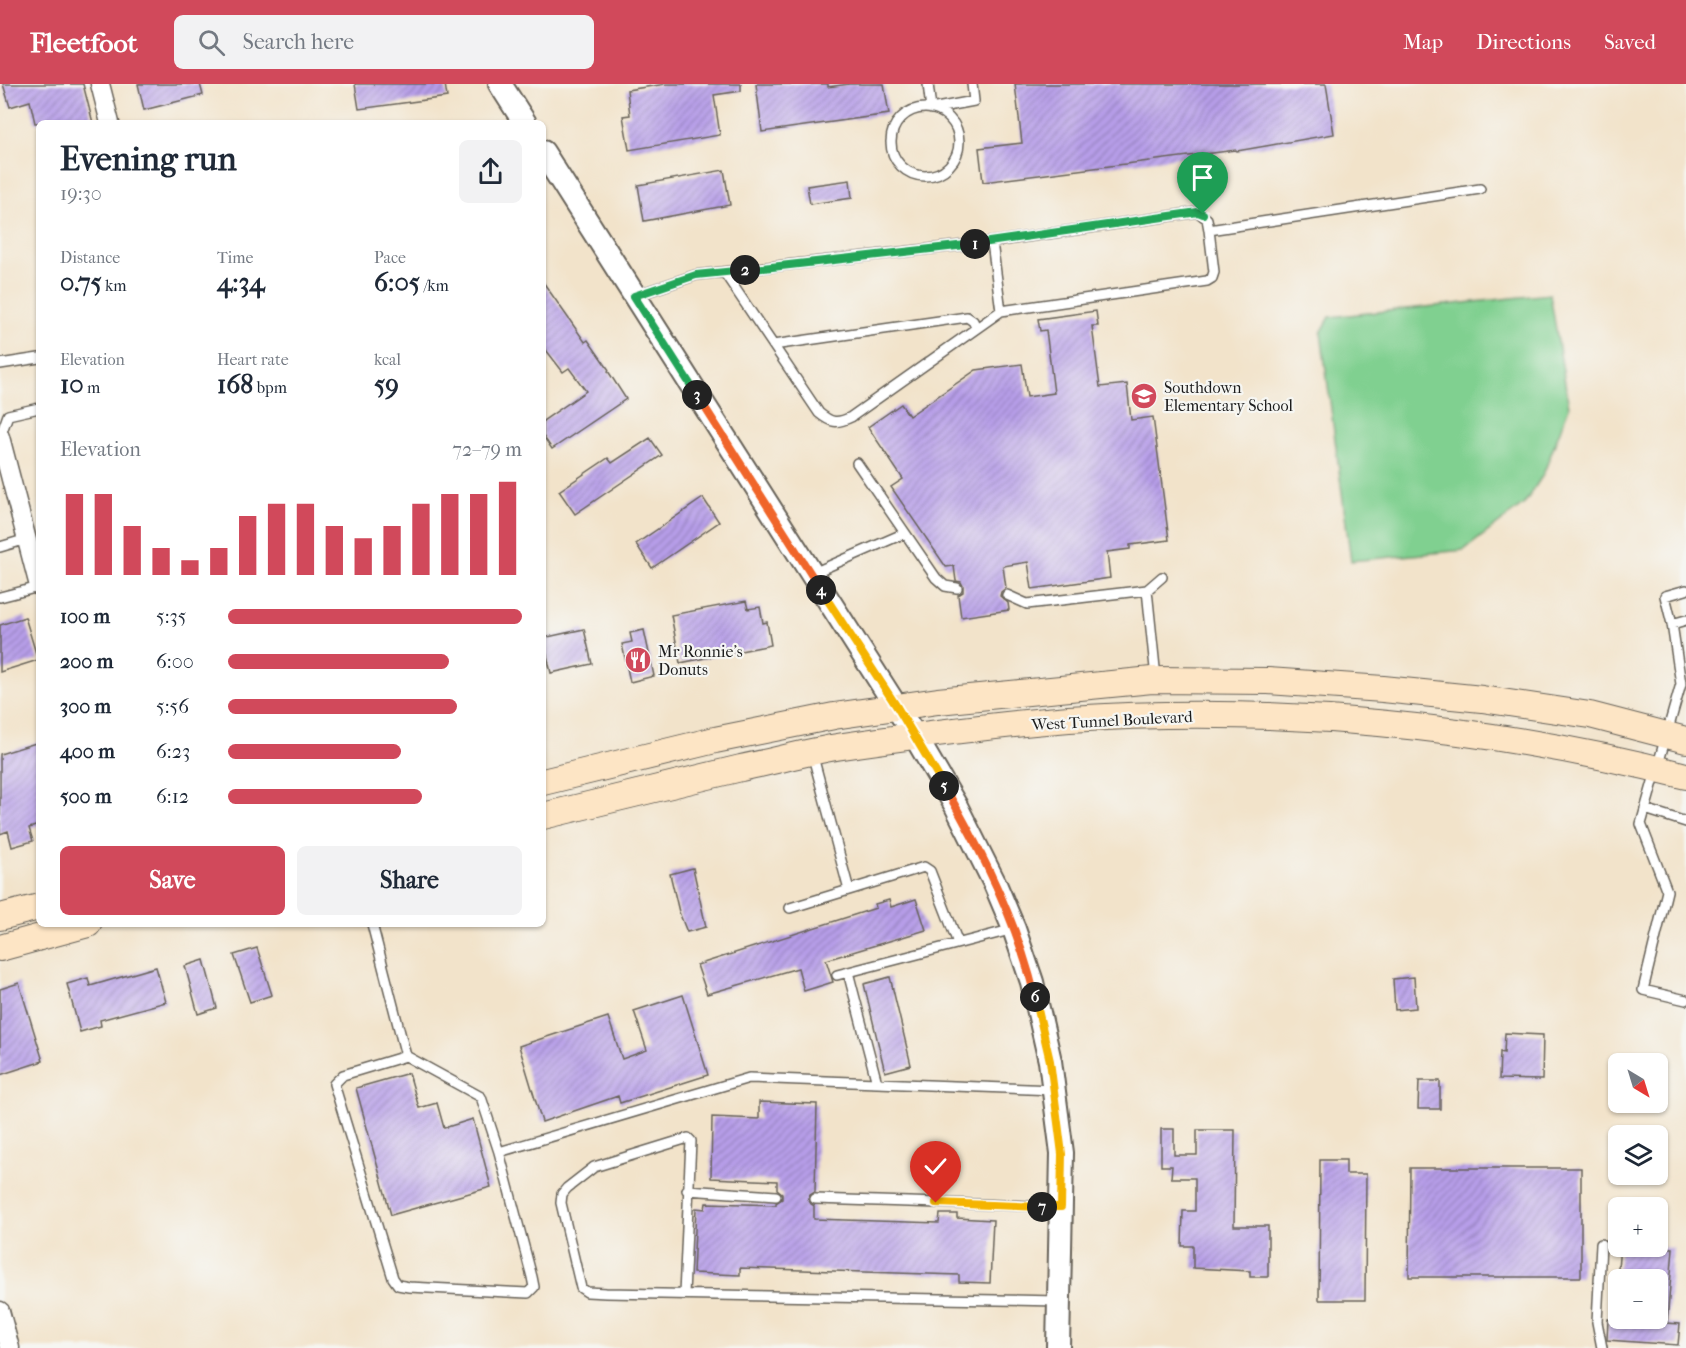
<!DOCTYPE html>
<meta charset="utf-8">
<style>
:root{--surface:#fff;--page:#f2f2f3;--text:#1f2937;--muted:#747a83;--accent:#d1495b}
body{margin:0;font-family:"IM FELL French Canon",serif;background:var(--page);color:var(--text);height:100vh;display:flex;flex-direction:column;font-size:22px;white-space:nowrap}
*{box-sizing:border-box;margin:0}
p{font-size:20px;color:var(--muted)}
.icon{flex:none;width:33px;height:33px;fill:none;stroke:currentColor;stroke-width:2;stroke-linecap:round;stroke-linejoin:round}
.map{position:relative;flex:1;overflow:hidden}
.side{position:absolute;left:36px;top:36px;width:510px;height:807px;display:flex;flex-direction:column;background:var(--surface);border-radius:9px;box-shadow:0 2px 4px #0004}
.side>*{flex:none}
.needle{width:39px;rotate:142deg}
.fabs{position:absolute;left:1608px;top:969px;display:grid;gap:12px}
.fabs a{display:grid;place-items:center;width:60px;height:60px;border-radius:9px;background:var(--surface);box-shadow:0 2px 4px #0004;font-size:30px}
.pin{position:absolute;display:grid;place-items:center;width:51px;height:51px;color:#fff;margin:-62px -26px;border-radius:50% 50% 50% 0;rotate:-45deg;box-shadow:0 0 6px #0007}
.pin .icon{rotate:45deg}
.km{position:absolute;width:30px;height:30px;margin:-15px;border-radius:50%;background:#222;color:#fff;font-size:16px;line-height:30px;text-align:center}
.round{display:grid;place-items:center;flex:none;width:63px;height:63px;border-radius:9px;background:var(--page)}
.headline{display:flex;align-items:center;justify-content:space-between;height:102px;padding:0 24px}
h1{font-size:33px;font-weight:700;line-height:45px}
.metrics{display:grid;grid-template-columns:repeat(3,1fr);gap:9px;height:102px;padding:6px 24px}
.metrics div{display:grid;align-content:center}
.metrics b{font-size:26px;font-weight:700}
.metrics small{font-size:16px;font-weight:400}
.metrics p{font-size:16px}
.chart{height:168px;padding:12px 24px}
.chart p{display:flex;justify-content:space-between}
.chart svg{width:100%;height:108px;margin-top:6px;stroke:var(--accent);stroke-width:6}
.primary-button{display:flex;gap:12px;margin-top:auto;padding:12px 24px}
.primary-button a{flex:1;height:69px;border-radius:9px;background:var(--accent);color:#fff;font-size:24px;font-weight:700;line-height:69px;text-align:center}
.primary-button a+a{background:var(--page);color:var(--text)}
ul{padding:0 24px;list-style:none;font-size:20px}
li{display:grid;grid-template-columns:96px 72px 1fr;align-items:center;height:45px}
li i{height:15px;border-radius:8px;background:var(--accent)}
header{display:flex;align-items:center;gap:36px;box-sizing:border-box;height:84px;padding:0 30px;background:var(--accent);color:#fff}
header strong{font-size:28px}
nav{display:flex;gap:33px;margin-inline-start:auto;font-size:21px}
.search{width:420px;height:54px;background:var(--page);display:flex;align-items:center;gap:15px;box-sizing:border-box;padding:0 21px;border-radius:9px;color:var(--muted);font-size:22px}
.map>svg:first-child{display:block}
</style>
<header>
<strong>Fleetfoot</strong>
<div class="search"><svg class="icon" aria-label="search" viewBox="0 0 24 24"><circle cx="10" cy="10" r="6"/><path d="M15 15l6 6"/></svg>Search here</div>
<nav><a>Map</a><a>Directions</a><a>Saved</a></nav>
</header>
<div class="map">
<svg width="1686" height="1264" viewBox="0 0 1686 1264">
<defs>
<pattern id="building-hatch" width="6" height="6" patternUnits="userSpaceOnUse" patternTransform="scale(1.5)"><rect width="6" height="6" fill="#b79ee9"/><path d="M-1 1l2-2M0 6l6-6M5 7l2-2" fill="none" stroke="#9480bc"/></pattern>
</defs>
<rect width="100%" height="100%" fill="#f6f6f2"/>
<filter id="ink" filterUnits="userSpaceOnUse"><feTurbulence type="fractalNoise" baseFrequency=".0167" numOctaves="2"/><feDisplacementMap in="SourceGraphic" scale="12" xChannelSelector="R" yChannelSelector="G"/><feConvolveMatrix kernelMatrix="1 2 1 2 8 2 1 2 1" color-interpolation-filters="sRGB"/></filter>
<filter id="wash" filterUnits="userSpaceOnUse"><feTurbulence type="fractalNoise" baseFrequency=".008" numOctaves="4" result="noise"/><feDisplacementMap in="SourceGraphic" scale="24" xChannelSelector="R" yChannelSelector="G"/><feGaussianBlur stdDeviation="1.35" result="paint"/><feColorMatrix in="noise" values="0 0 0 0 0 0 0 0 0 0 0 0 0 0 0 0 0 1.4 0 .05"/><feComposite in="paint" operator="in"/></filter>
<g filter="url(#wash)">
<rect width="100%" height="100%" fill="#f2e3ca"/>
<!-- garden -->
<path fill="#80d090" stroke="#4e7656" stroke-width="1.5" d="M1550 210 1569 323 1543 391 1524 420 1464 466 1351 477 1321 249 1330 233Z"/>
<g id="blocks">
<!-- building -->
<path fill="url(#building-hatch)" d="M3 0H83L93 39H35L30 17 10 23Z
M138 0H200L203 11 144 26Z
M355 0H445L447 13 359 25Z
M666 0H741V7L714 11 720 51 629 66 623 32 630 31 627 6Z
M756 0H828V3L849 0H884L889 30 762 48Z
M1015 0H1326L1334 50 1237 67 1236 66 983 98 979 64 1022 59Z
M724 86 730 121 644 137 638 101Z
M850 96 852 114 810 120 807 102Z
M543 198 585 258 588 256 609 286 608 287 626 315 552 365 543 352V337L586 307 569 284 563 288 543 262Z
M1096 227 1098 242H1092L1100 303 1127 300 1131 336 1153 333 1169 456 1130 461V465L1107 468 1110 494 1032 505 1028 478 1003 482 1006 504 1001 508 1000 512 1008 519 1009 526 961 533 958 511 963 508V502L961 498 956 497 954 482 946 483 891 403 903 395 868 343 901 320 909 332 976 286 1022 280 1027 313 1054 309 1046 246 1040 247 1038 235Z
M650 354 662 371 575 430 559 407 608 374 612 379Z
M703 414 719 438 652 484 636 460Z
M746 517 748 525 760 523 763 539 767 538 771 561 680 579 671 531Z
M25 533 38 576 0 588V541Z
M584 545 592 580 551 589 543 554Z
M644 546 654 592 630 598 622 560 632 558 630 549Z
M39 658V741L29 744 33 757 12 763 8 747 0 750V670Z
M693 784 706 843 687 848 679 828 670 790Z
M916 815 926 846 826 876 833 898 804 907 798 884 707 910 697 881 876 824 875 820 889 816 891 823Z
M257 864 272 911 250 918 234 871Z
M204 876 217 924 198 930 185 882Z
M156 883 166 918 100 936 101 942 80 948 67 900 88 894 90 902Z
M890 893 911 981 885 988 864 900Z
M1414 893 1416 924 1395 926 1393 895Z
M19 899 43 977 0 991V905Z
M683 911 708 991 620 1019 618 1012 542 1038 519 962 608 933 622 975 647 966 634 927Z
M1505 949 1543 951 1542 996 1499 995 1500 968 1504 969Z
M409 989 419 1024 437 1019 444 1044 473 1035 491 1103 391 1131 356 1004Z
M1419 997H1440V1025H1418Z
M759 1018 817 1020 815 1108 810 1111 808 1115 811 1120 814 1122V1135L939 1139 940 1130H957V1134L993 1136 990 1199 959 1198V1191L740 1184V1191L693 1189 696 1124 705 1125 706 1119 776 1121V1119L782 1115V1109L777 1105V1097L711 1094 712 1033 759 1035Z
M1161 1045H1174V1071H1197V1046H1235L1234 1142H1268V1193H1250V1187L1193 1184V1162H1182L1183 1127H1195V1094H1171L1172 1082H1161Z
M1320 1076H1346V1090H1366L1365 1216H1319Z
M1410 1084H1581V1193H1409Z
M1620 1162 1673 1164 1667 1239 1680 1240 1678 1261 1607 1256 1608 1235 1658 1239V1196H1617Z"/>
</g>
</g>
<g filter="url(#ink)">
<use href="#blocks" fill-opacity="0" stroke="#676259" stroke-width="1.5"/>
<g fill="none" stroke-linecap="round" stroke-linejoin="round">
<defs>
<path id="service" d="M928 0 931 25 974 17 972 0
M891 58a34 34 0 1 1 68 0a34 34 0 1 1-68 0Z
M724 188 819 329C831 339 837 340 851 333L1001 227 992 158
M637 211 696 191 992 158 1198 128 1207 135 1209 146 1480 105
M1001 227 1207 197 1212 194 1214 188 1209 146
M773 261 967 233 973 237 976 243
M0 280 39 274
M0 353 8 331 39 324
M857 379 936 494 945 502 957 504
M0 463 27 455
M811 490 905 449
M1147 506 1162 493
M1686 506 1665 512 1672 540 1681 600 1641 740 1667 807 1643 906 1686 916
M1007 511 1027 520 1147 506 1156 594
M0 513 39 503
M1672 540 1686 536
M812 669 849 806
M1645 725 1686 738
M790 824 924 783 930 787 958 859
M372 840 406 972
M848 888 877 999
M837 891 1014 845
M406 972 481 1013 499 1068 532 1193 534 1203 528 1209 409 1203 398 1201 393 1194 334 1000 343 991Z
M499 1068 749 994 1054 1006
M687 1106 776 1112
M815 1115 1061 1123
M1601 1160 1597 1238 1602 1264
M684 1210 691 1057 688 1054 594 1083 567 1104 562 1110 561 1119 581 1204 587 1208 606 1209 1059 1217"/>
<path id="minor" d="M100 0 110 39
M0 353 39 502
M0 1227 10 1264"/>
<path id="tertiary" d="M500 0 525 39
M543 68 915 652 956 722 995 800 1014 845 1032 898 1050 977 1062 1069 1058 1264"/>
<path id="secondary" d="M543 698 715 656 834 632 938 617 1152 596 1268 597 1383 605 1482 615 1590 631 1686 656
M543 732C609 716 675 700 741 684 775 677 809 667 843 662 918 651 993 641 1069 635 1275 621 1485 641 1686 692
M0 833 39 823
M0 864 88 840"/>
</defs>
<!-- service casing -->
<use href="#service" stroke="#676259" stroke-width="12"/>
<!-- minor casing -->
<use href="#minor" stroke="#676259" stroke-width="21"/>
<!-- tertiary casing -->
<use href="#tertiary" stroke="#676259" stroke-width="26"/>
<!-- secondary casing -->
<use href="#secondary" stroke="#676259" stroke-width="28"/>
<!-- service -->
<use href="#service" stroke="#fff" stroke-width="9"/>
<!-- minor -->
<use href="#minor" stroke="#fff" stroke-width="18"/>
<!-- tertiary -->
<use href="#tertiary" stroke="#fff" stroke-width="22"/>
<!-- secondary -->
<use href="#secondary" stroke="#fde5c5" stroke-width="26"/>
</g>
</g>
<g fill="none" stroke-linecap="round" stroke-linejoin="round" filter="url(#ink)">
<defs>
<path id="split-1" d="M975 160 1198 128 1203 130"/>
<path id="split-2" d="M745 186 975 160"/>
<path id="split-3" d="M697 311 634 212 696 191 745 186"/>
<path id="split-4" d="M697 311 821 506"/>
<path id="split-5" d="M821 506 897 623 944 702"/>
<path id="split-6" d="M944 702C982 767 1018 839 1035 913"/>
<path id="split-7" d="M1035 913 1050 977 1062 1070 1061 1123H1042"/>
<path id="split-8" d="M936 1119 1042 1123"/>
</defs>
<!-- split-1 casing -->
<use href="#split-1" stroke="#fff" stroke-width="12"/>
<!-- split-2 casing -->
<use href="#split-2" stroke="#fff" stroke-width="12"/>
<!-- split-3 casing -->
<use href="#split-3" stroke="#fff" stroke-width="12"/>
<!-- split-4 casing -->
<use href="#split-4" stroke="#fff" stroke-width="12"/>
<!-- split-5 casing -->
<use href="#split-5" stroke="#fff" stroke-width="12"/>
<!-- split-6 casing -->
<use href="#split-6" stroke="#fff" stroke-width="12"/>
<!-- split-7 casing -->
<use href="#split-7" stroke="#fff" stroke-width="12"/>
<!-- split-8 casing -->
<use href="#split-8" stroke="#fff" stroke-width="12"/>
<!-- split-1 -->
<use href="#split-1" stroke="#22a559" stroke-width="8"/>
<!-- split-2 -->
<use href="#split-2" stroke="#22a559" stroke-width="8"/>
<!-- split-3 -->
<use href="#split-3" stroke="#22a559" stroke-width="8"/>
<!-- split-4 -->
<use href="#split-4" stroke="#f0652b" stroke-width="8"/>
<!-- split-5 -->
<use href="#split-5" stroke="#f5b400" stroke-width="8"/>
<!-- split-6 -->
<use href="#split-6" stroke="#f0652b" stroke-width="8"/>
<!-- split-7 -->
<use href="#split-7" stroke="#f5b400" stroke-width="8"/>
<!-- split-8 -->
<use href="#split-8" stroke="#f5b400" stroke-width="8"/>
</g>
<!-- icons -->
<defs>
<symbol id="school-disc" viewBox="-11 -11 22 22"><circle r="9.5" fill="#d1495b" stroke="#f6f6f2"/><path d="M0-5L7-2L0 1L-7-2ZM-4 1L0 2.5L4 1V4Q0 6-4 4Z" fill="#fff"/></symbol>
<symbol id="restaurant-disc" viewBox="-11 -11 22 22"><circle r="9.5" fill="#d1495b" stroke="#f6f6f2"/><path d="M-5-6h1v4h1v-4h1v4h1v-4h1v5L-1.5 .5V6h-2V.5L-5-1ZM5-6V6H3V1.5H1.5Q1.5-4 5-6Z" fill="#fff"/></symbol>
</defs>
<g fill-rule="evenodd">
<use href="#school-disc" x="1129" y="297" width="30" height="30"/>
<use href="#restaurant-disc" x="623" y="561" width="30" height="30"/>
</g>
<g text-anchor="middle" stroke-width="4.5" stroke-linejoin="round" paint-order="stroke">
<!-- poi labels -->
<g font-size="16" fill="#1c1c1c" stroke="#f6f6f2" text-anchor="start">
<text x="1164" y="309">Southdown<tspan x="1164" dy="18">Elementary School</tspan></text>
<text x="658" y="573">Mr Ronnie's<tspan x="658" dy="18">Donuts</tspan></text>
</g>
<!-- street labels -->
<g font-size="16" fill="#1c1c1c" stroke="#f6f6f2">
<text transform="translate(1112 636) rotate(-3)" y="6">West Tunnel Boulevard</text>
</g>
</g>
</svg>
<div class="fabs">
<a><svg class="needle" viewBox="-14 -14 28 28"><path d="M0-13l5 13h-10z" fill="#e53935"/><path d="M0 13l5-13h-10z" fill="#747a83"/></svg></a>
<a><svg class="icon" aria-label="layers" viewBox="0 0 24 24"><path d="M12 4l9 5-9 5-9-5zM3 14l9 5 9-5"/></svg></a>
<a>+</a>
<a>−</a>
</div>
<div class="pin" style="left:1203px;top:130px;background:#1e9e55"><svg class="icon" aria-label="arrive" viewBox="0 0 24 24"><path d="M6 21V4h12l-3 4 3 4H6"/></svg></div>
<div class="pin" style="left:936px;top:1119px;background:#d93025"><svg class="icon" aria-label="check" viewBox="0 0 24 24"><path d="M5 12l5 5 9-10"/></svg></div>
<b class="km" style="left:975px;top:160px">1</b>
<b class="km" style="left:745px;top:186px">2</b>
<b class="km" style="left:697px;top:311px">3</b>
<b class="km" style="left:821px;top:506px">4</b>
<b class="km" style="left:944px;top:702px">5</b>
<b class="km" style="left:1035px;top:913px">6</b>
<b class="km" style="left:1042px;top:1123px">7</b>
<section class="side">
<div class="headline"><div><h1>Evening run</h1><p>19:30</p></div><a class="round"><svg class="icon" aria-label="share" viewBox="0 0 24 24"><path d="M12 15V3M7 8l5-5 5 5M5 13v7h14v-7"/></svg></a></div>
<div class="metrics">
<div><p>Distance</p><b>0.75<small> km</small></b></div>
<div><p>Time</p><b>4:34</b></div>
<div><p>Pace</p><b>6:05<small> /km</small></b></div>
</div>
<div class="metrics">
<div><p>Elevation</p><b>10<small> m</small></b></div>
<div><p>Heart rate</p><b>168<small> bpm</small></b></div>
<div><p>kcal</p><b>59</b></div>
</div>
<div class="chart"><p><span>Elevation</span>72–79 m</p>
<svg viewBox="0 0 160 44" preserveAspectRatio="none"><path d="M5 44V11M15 44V11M25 44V24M35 44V33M45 44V38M55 44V33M65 44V20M75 44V15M85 44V15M95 44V24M105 44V29M115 44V24M125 44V15M135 44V11M145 44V11M155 44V6"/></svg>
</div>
<ul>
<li><b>100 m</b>5:35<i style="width:100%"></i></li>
<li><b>200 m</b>6:00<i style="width:75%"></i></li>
<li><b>300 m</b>5:56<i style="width:78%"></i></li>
<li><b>400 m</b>6:23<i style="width:59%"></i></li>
<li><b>500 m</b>6:12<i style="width:66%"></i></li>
</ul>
<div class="primary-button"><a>Save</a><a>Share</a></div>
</section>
</div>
